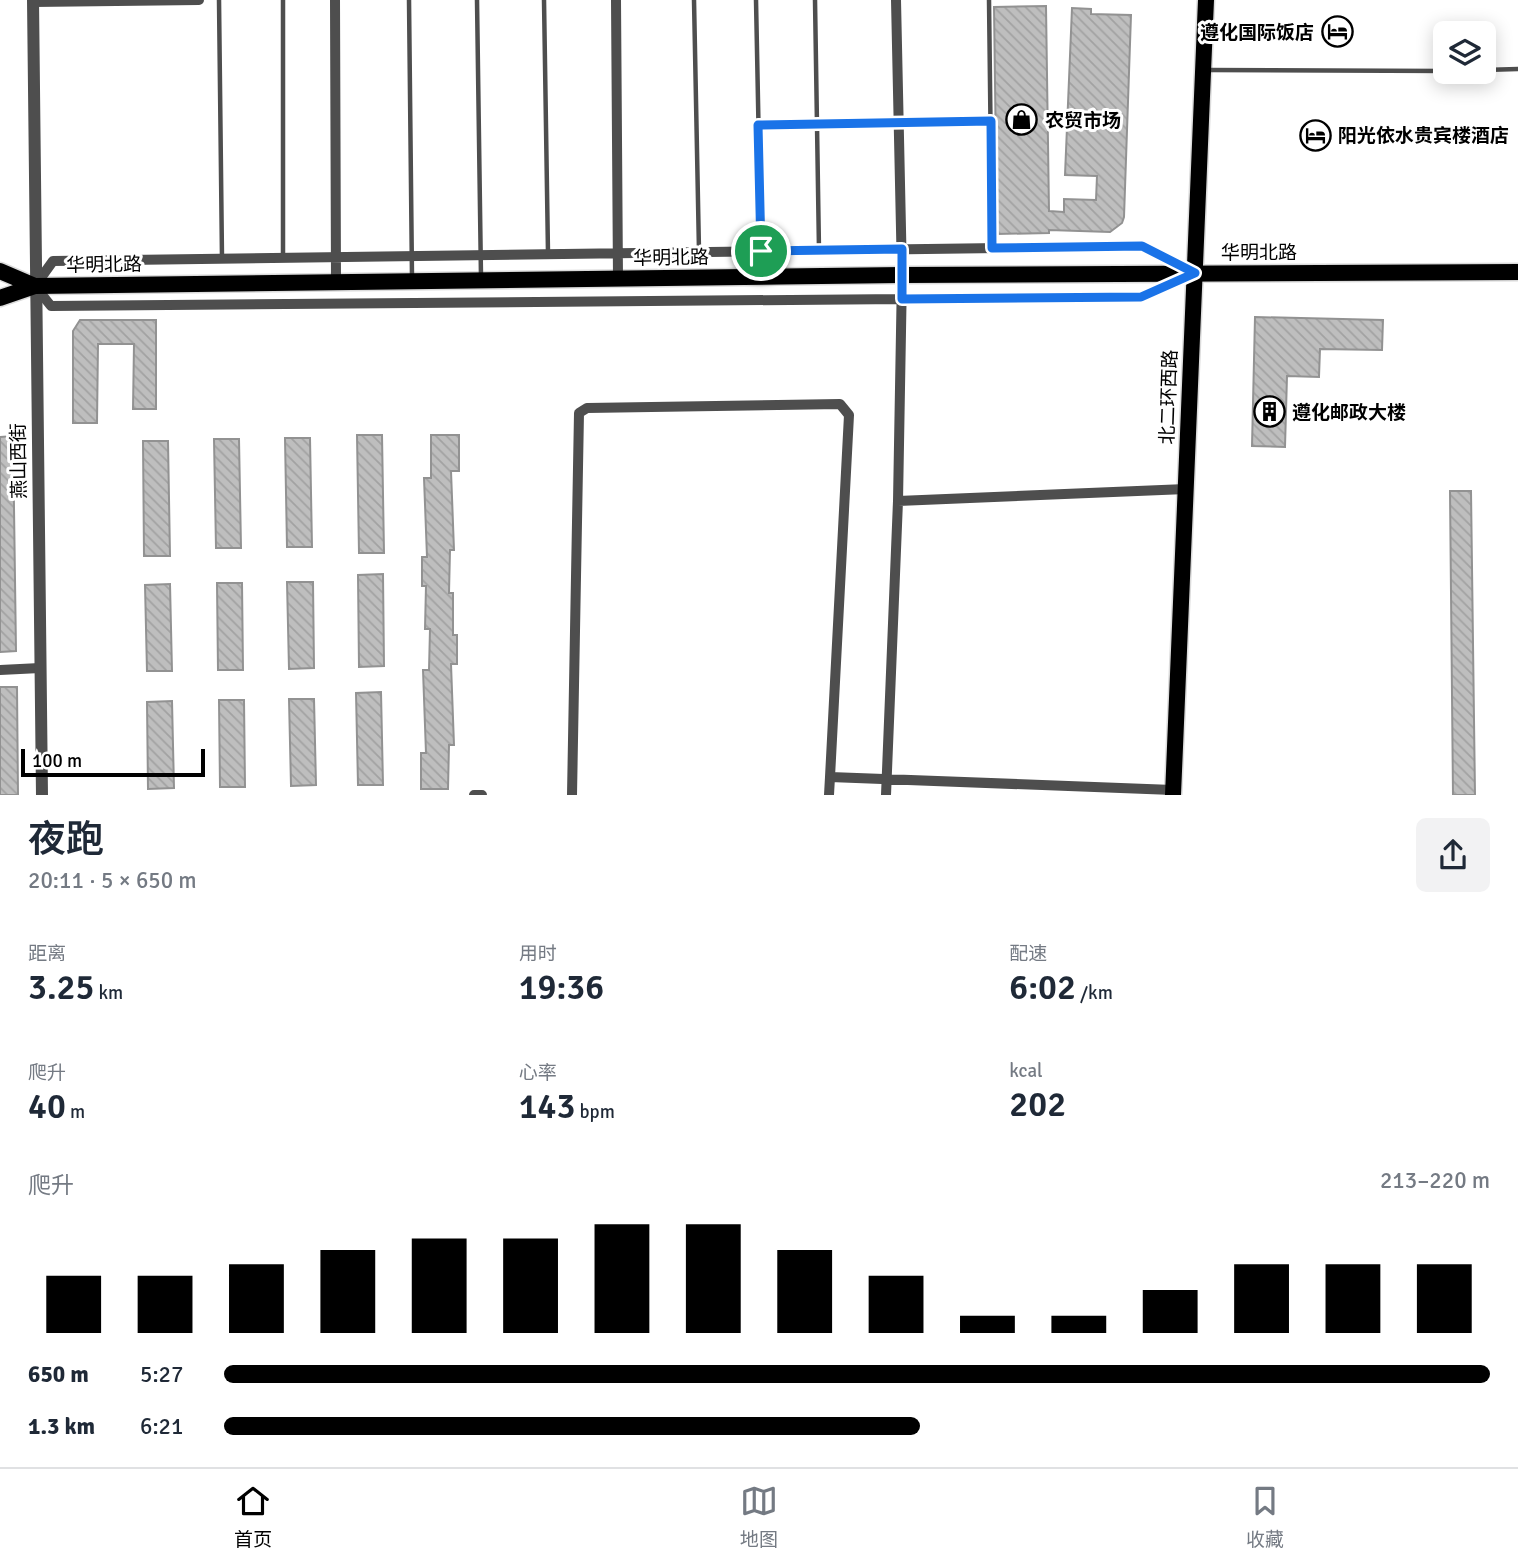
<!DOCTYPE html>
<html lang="zh">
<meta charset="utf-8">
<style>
:root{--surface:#fff;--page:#f2f2f3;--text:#1f2937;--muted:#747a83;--line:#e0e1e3;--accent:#000}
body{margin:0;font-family:Signika,"Noto Sans SC",sans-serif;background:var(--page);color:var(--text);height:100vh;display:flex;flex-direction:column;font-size:26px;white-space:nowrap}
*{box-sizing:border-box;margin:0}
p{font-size:23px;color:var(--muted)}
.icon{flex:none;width:38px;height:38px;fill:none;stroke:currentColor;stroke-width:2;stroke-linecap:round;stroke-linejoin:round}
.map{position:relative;height:795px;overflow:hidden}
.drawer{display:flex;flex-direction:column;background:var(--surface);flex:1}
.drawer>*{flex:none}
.controls{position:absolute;left:1433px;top:21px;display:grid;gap:14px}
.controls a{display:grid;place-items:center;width:63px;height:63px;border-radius:10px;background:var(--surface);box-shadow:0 4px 18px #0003;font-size:35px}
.scale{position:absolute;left:21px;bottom:18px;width:184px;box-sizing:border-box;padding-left:7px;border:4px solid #000;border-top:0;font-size:19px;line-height:24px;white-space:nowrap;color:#000;-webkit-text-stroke:5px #fff;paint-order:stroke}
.pin{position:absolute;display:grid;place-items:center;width:60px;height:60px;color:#fff;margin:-30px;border:4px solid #fff;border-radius:50%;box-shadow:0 2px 7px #0007}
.round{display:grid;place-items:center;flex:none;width:74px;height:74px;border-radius:10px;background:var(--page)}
.headline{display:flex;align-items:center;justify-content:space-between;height:119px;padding:0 28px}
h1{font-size:38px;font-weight:600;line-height:52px}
.metrics{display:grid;grid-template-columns:repeat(3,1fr);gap:10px;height:119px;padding:7px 28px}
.metrics div{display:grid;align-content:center}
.metrics b{font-size:35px;font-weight:600}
.metrics small{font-size:19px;font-weight:400}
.metrics p{font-size:19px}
.chart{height:196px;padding:14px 28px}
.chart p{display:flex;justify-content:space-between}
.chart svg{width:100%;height:126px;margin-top:7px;stroke:var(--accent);stroke-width:6}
ul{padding:0 28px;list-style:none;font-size:23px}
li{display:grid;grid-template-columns:112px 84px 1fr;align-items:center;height:52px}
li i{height:18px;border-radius:9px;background:var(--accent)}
.dock{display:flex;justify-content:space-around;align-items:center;height:98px;border-top:2px solid var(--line);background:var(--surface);font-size:19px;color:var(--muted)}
.dock a{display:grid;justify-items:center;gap:4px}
.dock .on{color:var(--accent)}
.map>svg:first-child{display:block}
</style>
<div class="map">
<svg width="1518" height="795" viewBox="0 0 1518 795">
<defs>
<pattern id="building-back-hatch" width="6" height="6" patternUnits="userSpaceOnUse" patternTransform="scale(1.75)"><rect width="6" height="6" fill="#bebebe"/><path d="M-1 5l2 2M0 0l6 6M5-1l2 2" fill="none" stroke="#a2a2a2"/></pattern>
</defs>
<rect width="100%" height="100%" fill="#fff"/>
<!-- building -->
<path fill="url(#building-back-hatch)" stroke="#929292" stroke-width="2" d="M1046 6 1049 211 1064 212V199L1096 200 1097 176 1065 175 1072 8 1091 9V14L1131 15 1124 217 1122 223 1110 232 1049 230V233L997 234 994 7Z
M1255 317 1383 320 1382 350 1320 349 1319 377 1287 376 1285 447 1252 446Z
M80 320H156V409H133L134 344H98L97 423H73V331Z
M357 435H382L384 553H359Z
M431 435H459V471H451L454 550H450L449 593H453V635H457V664H451L454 745H449L448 789H421V753H426L423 670H429L430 629H425L426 586H422V557H427L424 478H431Z
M13 436 16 651 0 652V437Z
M285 438H310L312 547H287Z
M214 439H239L241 548H216Z
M143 441H168L170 556H144Z
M1450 491H1471L1475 795H1453Z
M383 574 384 666 359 667 358 575Z
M287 582H313L314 668 289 669Z
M217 583H242L243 670H218Z
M170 584 172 671H147L145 585Z
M0 687H17L18 795H0Z
M381 692 383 785H358L356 693Z
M289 699H314L316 785 291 786Z
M219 700H244L245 787H220Z
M172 701 174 788 148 789 147 702Z"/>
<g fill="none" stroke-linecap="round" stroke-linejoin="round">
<defs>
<path id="primary" d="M0 271 35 286
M0 298 35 286 902 275 1518 272"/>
<path id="trunk" d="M1173 795 1206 0"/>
</defs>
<!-- primary casing -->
<use href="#primary" stroke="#dbdbdb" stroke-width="19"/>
<!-- trunk casing -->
<use href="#trunk" stroke="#dbdbdb" stroke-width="19"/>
<!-- service -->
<path stroke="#4e4e4e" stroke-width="4.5" d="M219 0 222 258
M283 0V257
M409 0 412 277
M477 0 481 277
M544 0 548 253
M694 0 699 251
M756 0 761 251
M815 0 819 250
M989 0 992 247
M1208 70 1446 71
M1484 70 1518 69
M759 125 991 121"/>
<!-- minor -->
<path stroke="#4e4e4e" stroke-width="10" d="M335 0 336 282
M616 0 618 279
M33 2 199 0
M1142 246 1195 273 1141 297 51 306 35 286 53 261Z
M898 501 1186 489
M0 670 40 668
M474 795H482
M572 795 579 413 587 408 840 404 849 415 830 777 1173 790
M829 795 830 777
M886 795 898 501 902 275 896 0"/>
<!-- tertiary -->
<path stroke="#4e4e4e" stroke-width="12" d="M33 0 42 795"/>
<!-- primary -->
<use href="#primary" stroke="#000" stroke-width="16"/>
<!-- trunk -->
<use href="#trunk" stroke="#000" stroke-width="16"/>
</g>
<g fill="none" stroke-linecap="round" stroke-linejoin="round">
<defs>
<path id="route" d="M991 121 992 248 1142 246 1195 273 1141 297 902 299V249L761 251 758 125Z"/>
</defs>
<!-- route casing -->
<use href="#route" stroke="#fff" stroke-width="14"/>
<!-- route -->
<use href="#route" stroke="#1a73e8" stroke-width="9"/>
</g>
<!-- icons -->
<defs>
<symbol id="hotel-ring" viewBox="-11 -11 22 22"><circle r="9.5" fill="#fff" stroke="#000" stroke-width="1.5"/><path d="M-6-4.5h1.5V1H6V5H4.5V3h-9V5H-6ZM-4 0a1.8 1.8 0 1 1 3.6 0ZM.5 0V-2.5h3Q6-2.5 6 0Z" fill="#000"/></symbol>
<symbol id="shop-ring" viewBox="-11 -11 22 22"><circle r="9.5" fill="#fff" stroke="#000" stroke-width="1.5"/><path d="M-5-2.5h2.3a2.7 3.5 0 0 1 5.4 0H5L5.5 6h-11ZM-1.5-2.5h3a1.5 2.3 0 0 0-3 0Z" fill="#000"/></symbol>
<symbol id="building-ring" viewBox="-11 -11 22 22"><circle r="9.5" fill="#fff" stroke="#000" stroke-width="1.5"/><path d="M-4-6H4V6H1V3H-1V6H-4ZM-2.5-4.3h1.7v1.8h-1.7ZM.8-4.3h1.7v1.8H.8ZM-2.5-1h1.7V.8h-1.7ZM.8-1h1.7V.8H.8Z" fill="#000"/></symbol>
</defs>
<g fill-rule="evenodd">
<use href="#hotel-ring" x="1320" y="14" width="35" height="35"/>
<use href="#shop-ring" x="1004" y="102" width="35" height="35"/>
<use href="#hotel-ring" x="1298" y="118" width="35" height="35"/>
<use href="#building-ring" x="1252" y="394" width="35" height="35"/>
</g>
<g text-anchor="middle" stroke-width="6" stroke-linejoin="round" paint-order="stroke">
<!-- poi labels -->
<g font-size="19" font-weight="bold" fill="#000" stroke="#fff" text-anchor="start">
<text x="1314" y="39" text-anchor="end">遵化国际饭店</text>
<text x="1045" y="127">农贸市场</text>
<text x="1338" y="142">阳光依水贵宾楼酒店</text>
<text x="1292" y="419">遵化邮政大楼</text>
</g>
<!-- street labels -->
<g font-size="19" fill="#000" stroke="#fff">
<text x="1259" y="259">华明北路</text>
<text transform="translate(671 257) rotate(-1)" y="7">华明北路</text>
<text transform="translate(104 264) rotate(-1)" y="7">华明北路</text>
<text transform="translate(1168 397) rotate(-88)" y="7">北二环西路</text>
<text transform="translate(18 461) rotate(-91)" y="7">燕山西街</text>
</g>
</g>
</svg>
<div class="controls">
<a><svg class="icon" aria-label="layers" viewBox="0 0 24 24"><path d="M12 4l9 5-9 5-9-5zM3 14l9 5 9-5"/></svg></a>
</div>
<div class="scale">100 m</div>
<div class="pin" style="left:761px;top:251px;background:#1e9e55"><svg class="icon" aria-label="arrive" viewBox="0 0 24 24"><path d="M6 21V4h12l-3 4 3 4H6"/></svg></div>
</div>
<section class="drawer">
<div class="headline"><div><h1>夜跑</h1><p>20:11 · 5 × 650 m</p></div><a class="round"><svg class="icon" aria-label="share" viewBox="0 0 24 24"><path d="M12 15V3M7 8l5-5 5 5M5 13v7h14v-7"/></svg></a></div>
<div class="metrics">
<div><p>距离</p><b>3.25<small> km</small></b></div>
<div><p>用时</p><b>19:36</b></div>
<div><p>配速</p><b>6:02<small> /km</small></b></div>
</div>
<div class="metrics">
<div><p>爬升</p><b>40<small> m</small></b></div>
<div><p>心率</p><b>143<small> bpm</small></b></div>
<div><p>kcal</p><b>202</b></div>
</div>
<div class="chart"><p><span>爬升</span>213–220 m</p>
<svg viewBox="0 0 160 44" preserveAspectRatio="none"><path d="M5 44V24M15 44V24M25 44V20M35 44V15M45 44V11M55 44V11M65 44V6M75 44V6M85 44V15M95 44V24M105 44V38M115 44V38M125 44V29M135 44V20M145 44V20M155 44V20"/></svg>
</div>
<ul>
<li><b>650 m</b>5:27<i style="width:100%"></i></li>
<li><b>1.3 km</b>6:21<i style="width:55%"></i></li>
</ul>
</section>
<nav class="dock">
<a class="on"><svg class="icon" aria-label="home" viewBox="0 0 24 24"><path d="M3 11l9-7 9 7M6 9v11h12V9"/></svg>首页</a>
<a><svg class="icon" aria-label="map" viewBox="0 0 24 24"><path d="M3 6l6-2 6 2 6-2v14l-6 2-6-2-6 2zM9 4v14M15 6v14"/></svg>地图</a>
<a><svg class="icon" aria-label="saved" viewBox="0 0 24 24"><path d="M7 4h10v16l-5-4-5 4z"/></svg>收藏</a>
</nav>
